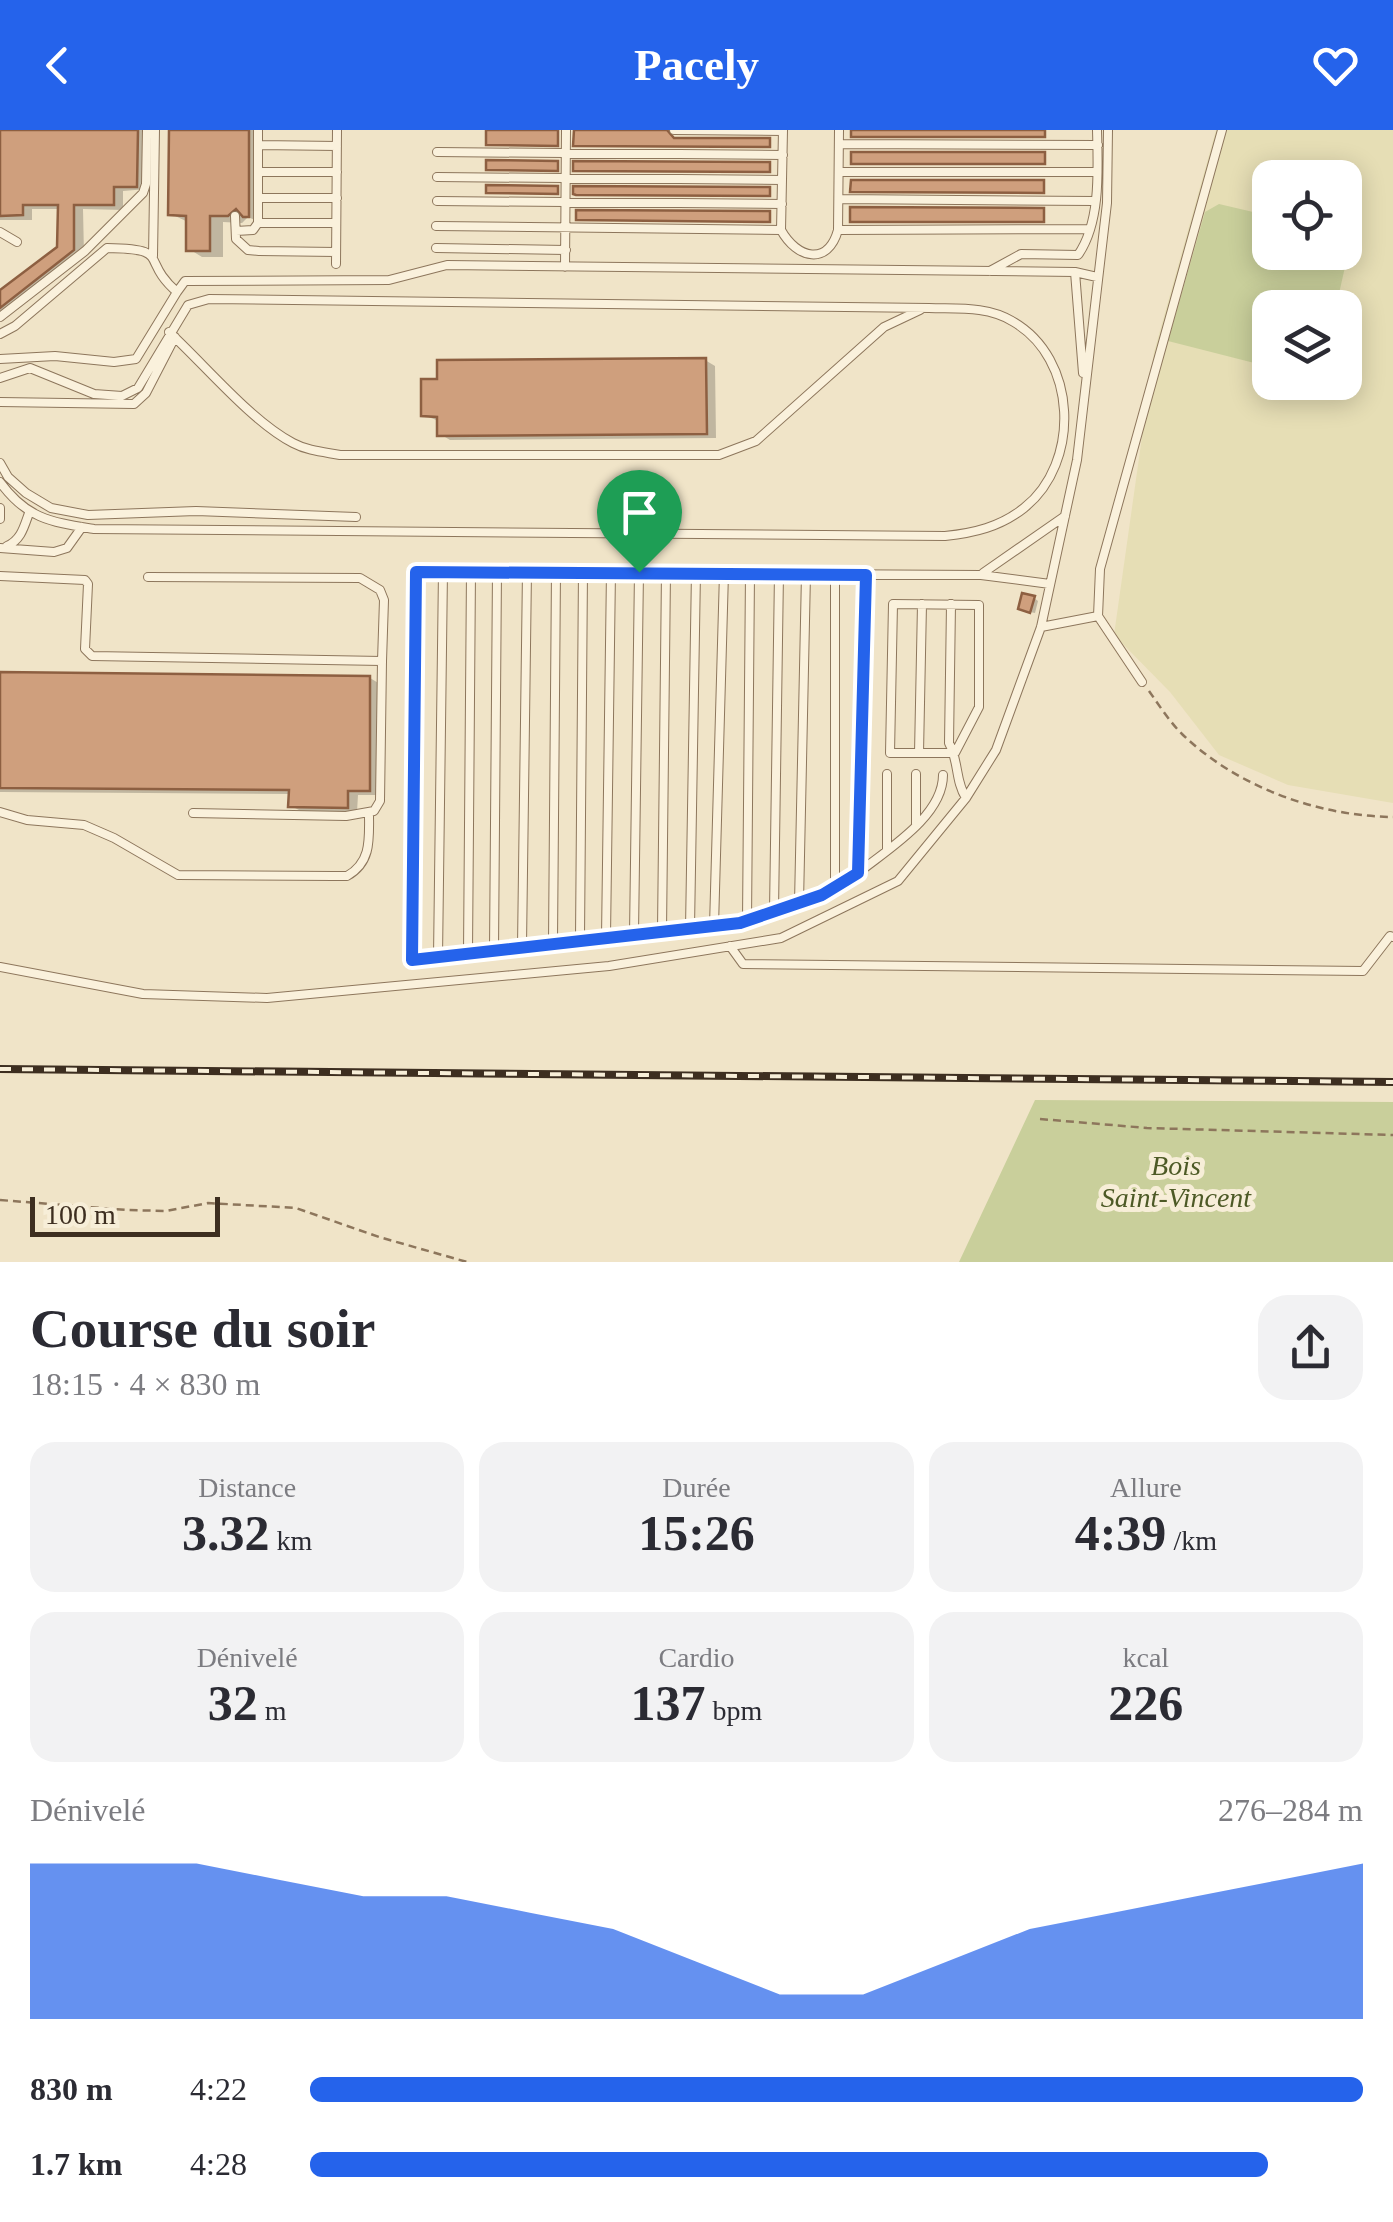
<!DOCTYPE html>
<html lang="fr">
<meta charset="utf-8">
<style>
:root{--surface:#fff;--page:#f2f2f3;--text:#2b2b33;--muted:#7c7c81;--accent:#2563eb}
body{margin:0;font-family:"Times New Roman",serif;background:var(--page);color:var(--text);height:100vh;display:flex;flex-direction:column;font-size:38px;white-space:nowrap}
*{box-sizing:border-box;margin:0}
p{font-size:32px;color:var(--muted)}
.icon{flex:none;width:55px;height:55px;fill:none;stroke:currentColor;stroke-width:2;stroke-linecap:round;stroke-linejoin:round}
.map{position:relative;height:1132px;overflow:hidden}
.side{display:flex;flex-direction:column;background:var(--surface);flex:1}
.side>*{flex:none}
.fabs{position:absolute;left:1252px;top:30px;display:grid;gap:20px}
.fabs a{display:grid;place-items:center;width:110px;height:110px;border-radius:20px;background:var(--surface);box-shadow:0 5px 25px #0003;font-size:50px}
.scale{position:absolute;left:30px;bottom:25px;width:190px;box-sizing:border-box;padding-left:10px;border:5px solid #3d2e20;border-top:0;font-size:28px;line-height:35px;white-space:nowrap;color:#3d2e20;-webkit-text-stroke:8px #f7eed8;paint-order:stroke}
.pin{position:absolute;display:grid;place-items:center;width:85px;height:85px;color:#fff;margin:-102px -42px;border-radius:50% 50% 50% 0;rotate:-45deg;box-shadow:0 0 10px #0007}
.pin .icon{rotate:45deg}
.round{display:grid;place-items:center;flex:none;width:105px;height:105px;border-radius:30px;background:var(--page)}
.summary{display:flex;align-items:center;justify-content:space-between;height:170px;padding:0 30px}
h1{font-size:55px;font-weight:700;line-height:75px}
.stats{display:grid;grid-template-columns:repeat(3,1fr);gap:15px;height:170px;padding:10px 30px}
.stats div{display:grid;align-content:center;border-radius:25px;background:var(--page);text-align:center}
.stats b{font-size:50px;font-weight:700}
.stats small{font-size:28px;font-weight:400}
.stats p{font-size:28px}
.chart{height:280px;padding:20px 30px}
.chart p{display:flex;justify-content:space-between}
.chart svg{width:100%;height:180px;margin-top:10px;fill:var(--accent);opacity:.7}
ul{padding:0 30px;list-style:none;font-size:32px}
li{display:grid;grid-template-columns:160px 120px 1fr;align-items:center;height:75px}
li i{height:25px;border-radius:12px;background:var(--accent)}
header{display:flex;justify-content:space-between;align-items:center;height:130px;padding:0 30px;background:var(--accent);color:#fff;font-size:45px;font-weight:700}
.map>svg:first-child{display:block}
</style>
<header><svg class="icon" aria-label="back" viewBox="0 0 24 24"><path d="M15 5l-7 7 7 7"/></svg>Pacely<svg class="icon" aria-label="heart" viewBox="0 0 24 24"><path d="M12 20l-8-8c-3-5 5-10 8-4 3-6 11-1 8 4z"/></svg></header>
<div class="map">
<svg width="1393" height="1132" viewBox="0 0 1393 1132">
<rect width="100%" height="100%" fill="#f0e4c8"/>
<!-- farmland -->
<path fill="#e6deb5" fill-rule="evenodd" d="M1216 0H1393V673L1288 655 1219 625 1170 562 1114 505 1154 222ZM1270 48H1345V122H1270ZM1270 178H1345V252H1270Z"/>
<!-- green -->
<path fill="#c9cf9b" d="M1219 74 1270 86V122H1345V104L1352 106 1336 177 1270 178V237L1168 211 1205 82Z
M1035 970 1393 972V1132H959Z"/>
<!-- shadow -->
<path fill="#0003" d="M0 0H147V59L123 61V80L83 79 84 125 0 190V163L60 118V79H32V90H0Z
M172 0H262V93L248 87 242 93 223 92V127H202L189 119 188 92 171 84Z
M1044 25 1046 34 853 33Z
M705 230 715 236 716 308 450 310 440 304 439 291 423 285Z
M1034 468 1038 471 1035 483 1025 481Z
M0 545 370 548 380 554 379 665H358L357 682 301 681 291 676V664L0 662Z"/>
<!-- building -->
<path fill="#cf9f7d" stroke="#8d5f41" stroke-width="2.5" d="M0 0H138L137 57H114V75H74V120L0 178V160L57 117 58 75H23V85L0 86Z
M169 0H249V87H243L236 79 228 86H210V121H186V86L168 85Z
M486 0H558V16L486 15Z
M574 0H667L674 8H770V17L573 16Z
M851 0H1045V7H851Z
M851 22H1045V34H851Z
M486 30 558 31V41L486 40Z
M573 31 770 32V42L573 41Z
M851 50H1044V63L850 62Z
M486 55 558 56V64L486 63Z
M573 56 770 57V66L576 65 573 64Z
M850 77 1044 78V92H850Z
M576 80 770 81V92L576 90Z
M706 228 707 304 437 306V287L421 286V249H437V230Z
M1022 463 1035 466 1030 483 1018 479Z
M0 542 370 546V661H348V678L288 677 289 660 0 658Z"/>
<g fill="none" stroke-linecap="round" stroke-linejoin="round">
<defs>
<path id="lane" d="M674 0 783 1
M783 0 781 100C797 129 828 136 838 100L839 0
M839 14 1098 15
M258 15 337 16
M437 22 783 25
M258 42H337
M840 42H1096
M437 47 782 50
M258 68H337
M839 69 1095 71
M437 71 782 74
M235 86 236 109 248 120 259 121 336 122
M258 93H336
M436 96 781 100
M838 100 1090 99
M236 101 253 100 258 93V0
M0 102 17 112
M436 118 566 120
M153 126 155 0
M336 134 337 0
M565 137 566 0
M990 141 1021 124 1078 125C1101 92 1098 39 1097 0
M1075 142 1083 243
M177 162 185 151 389 150 447 135 1075 142 1097 147
M0 187 85 121 143 63 146 54 147 0
M169 202C205 235 251 291 293 313 308 321 324 322 340 325H719L756 311 884 197 920 180
M0 204 15 196 107 118C173 119 139 129 177 162L136 229 114 232 55 226 0 229
M0 248 30 238 94 264 122 266 138 258 188 175 209 169 929 178C958 179 987 176 1012 191 1078 228 1081 333 1024 378 1000 397 974 403 945 406L94 399C51 392 27 389 0 352
M0 272 134 274 146 263 175 207
M0 333 8 347 26 363 51 378 88 385 196 381 356 387
M0 378V389
M7 416C21 410 24 397 29 383
M0 418 54 422 67 418 82 397
M983 443 1065 386
M866 445 858 743 822 765 740 793 412 830 417 442 981 445 1050 454
M0 446 85 450 88 454 85 519 92 526 382 531 380 671 374 681 346 686 193 683
M148 447 360 448 380 460 384 470 382 531
M893 474 979 475V577L955 623H890Z
M951 474 949 613C959 631 955 651 966 668
M1098 486 1142 552
M1041 497 1098 486 1100 439 1222 0
M919 623 922 474
M916 644V694
M0 682 27 690 84 695 114 708 178 745 334 746H347C372 732 369 708 369 683
M887 719V644
M858 743C888 719 943 686 943 645
M835 757V444
M799 773 806 444
M774 781 779 443
M747 791 750 443
M714 796 724 443
M690 798 696 442
M662 801 666 442
M634 804 639 442
M606 807 611 441
M580 809 583 441
M553 812 556 441
M522 816 527 441
M730 816 743 834 1363 841 1390 806 1393 807
M494 820 497 441
M468 823 471 441
M438 827 443 441
M0 837 143 864 267 868 609 836 781 808 898 751 966 668 996 620 1041 497 1077 330 1107 73 1108 0"/>
</defs>
<!-- lane casing -->
<use href="#lane" stroke="#8d765c" stroke-width="10"/>
<!-- path -->
<path stroke="#8d765c" stroke-width="2.5" stroke-dasharray="8 5" stroke-linecap="butt" d="M1149 561C1159 575 1169 591 1182 604 1237 657 1317 686 1393 687
M1040 989 1147 998 1393 1005
M0 1070 127 1080 166 1081 208 1073 296 1078 379 1107 467 1132"/>
<!-- lane -->
<use href="#lane" stroke="#faf1dc" stroke-width="8"/>
<defs>
<path id="rail" d="M0 939 1393 952"/>
</defs>
<!-- rail casing -->
<use href="#rail" stroke="#3d2e20" stroke-width="8"/>
<!-- rail -->
<use href="#rail" stroke="#f7eed8" stroke-width="4" stroke-dasharray="11" stroke-linecap="butt"/>
</g>
<g fill="none" stroke-linecap="round" stroke-linejoin="round">
<defs>
<path id="route" d="M416 442 866 445 858 743 822 765 740 793 412 830Z"/>
</defs>
<!-- route casing -->
<use href="#route" stroke="#fff" stroke-width="20"/>
<!-- route -->
<use href="#route" stroke="#2563eb" stroke-width="12"/>
</g>
<g text-anchor="middle" stroke-width="10" stroke-linejoin="round" paint-order="stroke">
<!-- park labels -->
<g font-size="28" font-style="italic" fill="#4d5a26" stroke="#f7eed8">
<text x="1176" y="1045">Bois<tspan x="1176" dy="32">Saint-Vincent</tspan></text>
</g>
</g>
</svg>
<div class="fabs">
<a><svg class="icon" aria-label="locate" viewBox="0 0 24 24"><circle cx="12" cy="12" r="6"/><path d="M12 2v4M12 18v4M2 12h4M18 12h4"/></svg></a>
<a><svg class="icon" aria-label="layers" viewBox="0 0 24 24"><path d="M12 4l9 5-9 5-9-5zM3 14l9 5 9-5"/></svg></a>
</div>
<div class="scale">100 m</div>
<div class="pin" style="left:639px;top:442px;background:#1e9e55"><svg class="icon" aria-label="arrive" viewBox="0 0 24 24"><path d="M6 21V4h12l-3 4 3 4H6"/></svg></div>
</div>
<section class="side">
<div class="summary"><div><h1>Course du soir</h1><p>18:15 · 4 × 830 m</p></div><a class="round"><svg class="icon" aria-label="share" viewBox="0 0 24 24"><path d="M12 15V3M7 8l5-5 5 5M5 13v7h14v-7"/></svg></a></div>
<div class="stats">
<div><p>Distance</p><b>3.32<small> km</small></b></div>
<div><p>Durée</p><b>15:26</b></div>
<div><p>Allure</p><b>4:39<small> /km</small></b></div>
</div>
<div class="stats">
<div><p>Dénivelé</p><b>32<small> m</small></b></div>
<div><p>Cardio</p><b>137<small> bpm</small></b></div>
<div><p>kcal</p><b>226</b></div>
</div>
<div class="chart"><p><span>Dénivelé</span>276–284 m</p>
<svg viewBox="0 0 160 44" preserveAspectRatio="none"><path d="M0 44V6L10 6L20 6L30 10L40 14L50 14L60 18L70 22L80 30L90 38L100 38L110 30L120 22L130 18L140 14L150 10L160 6V44z"/></svg>
</div>
<ul>
<li><b>830 m</b>4:22<i style="width:100%"></i></li>
<li><b>1.7 km</b>4:28<i style="width:91%"></i></li>
</ul>
</section>
